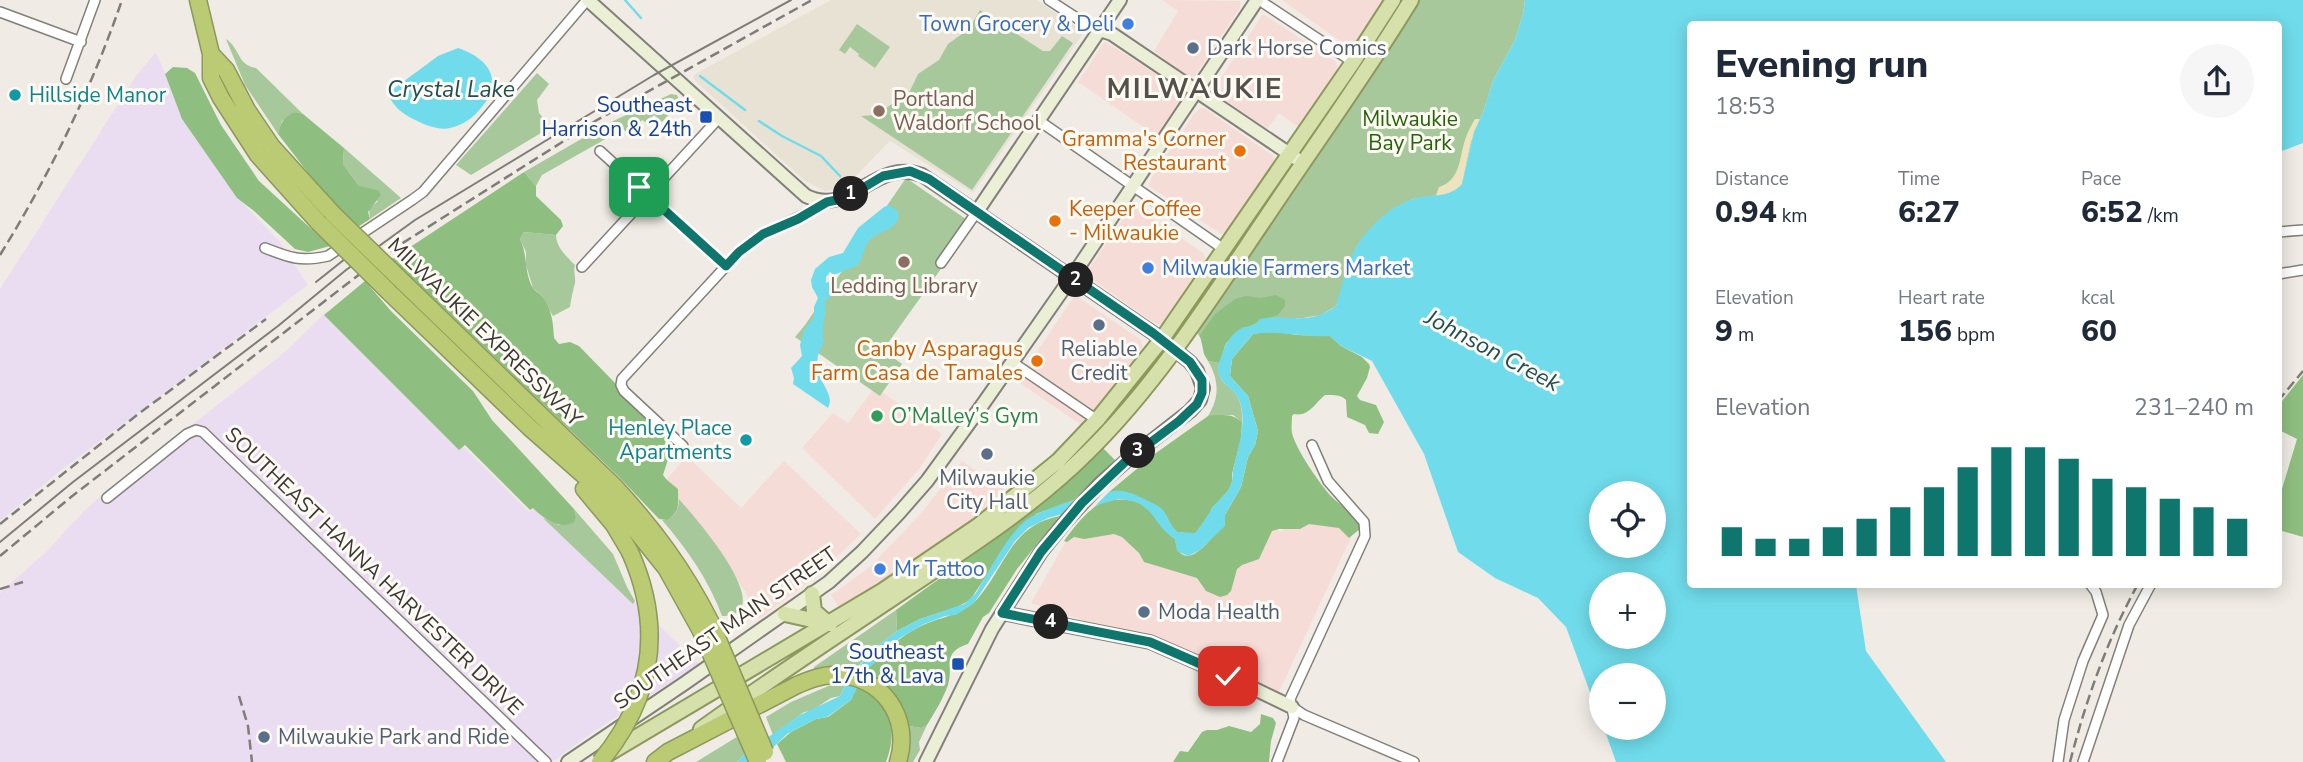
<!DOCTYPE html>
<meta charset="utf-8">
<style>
:root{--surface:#fff;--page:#f6f6f7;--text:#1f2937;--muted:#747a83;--accent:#0f766e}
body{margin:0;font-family:"Nunito Sans",sans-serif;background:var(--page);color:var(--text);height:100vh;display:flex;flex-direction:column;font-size:26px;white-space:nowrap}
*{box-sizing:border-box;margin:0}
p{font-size:23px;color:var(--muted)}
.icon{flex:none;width:38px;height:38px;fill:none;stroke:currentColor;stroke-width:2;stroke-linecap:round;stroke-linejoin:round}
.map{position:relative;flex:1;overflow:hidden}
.panel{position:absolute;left:1687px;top:21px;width:595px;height:567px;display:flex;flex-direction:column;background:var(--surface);border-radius:7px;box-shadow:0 4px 18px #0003}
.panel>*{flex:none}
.fabs{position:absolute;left:1589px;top:481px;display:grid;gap:14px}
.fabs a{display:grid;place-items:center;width:77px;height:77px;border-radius:50%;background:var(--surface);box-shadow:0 4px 18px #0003;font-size:35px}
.pin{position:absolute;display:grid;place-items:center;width:60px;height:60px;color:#fff;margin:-30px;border-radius:14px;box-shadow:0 4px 10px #0006}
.km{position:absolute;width:35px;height:35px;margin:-18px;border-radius:50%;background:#222;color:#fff;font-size:19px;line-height:35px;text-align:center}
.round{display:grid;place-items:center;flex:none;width:74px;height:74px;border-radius:37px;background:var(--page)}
.headline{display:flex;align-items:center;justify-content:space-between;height:119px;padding:0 28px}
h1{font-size:38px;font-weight:800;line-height:52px}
.figures{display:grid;grid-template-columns:repeat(3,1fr);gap:10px;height:119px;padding:7px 28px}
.figures div{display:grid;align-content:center}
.figures b{font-size:30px;font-weight:800}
.figures small{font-size:19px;font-weight:400}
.figures p{font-size:19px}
.chart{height:196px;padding:14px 28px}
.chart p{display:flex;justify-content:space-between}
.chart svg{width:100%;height:126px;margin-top:7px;stroke:var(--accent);stroke-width:6}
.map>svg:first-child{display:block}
</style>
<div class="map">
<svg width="2303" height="762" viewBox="0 0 2303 762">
<rect width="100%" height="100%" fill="#f0ece5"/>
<!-- commercial -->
<path fill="#f6dcd7" d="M1162 0 1240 1V8L1195 76H1189L1177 69 1154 51 1178 11Z
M1282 0H1384L1354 45 1347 46Z
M1263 14 1336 62 1337 66 1338 72 1301 129 1279 113 1267 129 1214 92 1219 81Z
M1106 42 1181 90V101L1158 137 1078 82 1103 44Z
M1204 108 1273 156 1275 160V164L1230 231 1226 234H1221L1149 186 1152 177 1195 113 1199 109Z
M1134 206 1203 253 1205 258 1204 264 1163 324H1156L1087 276 1089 269 1131 207Z
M1075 295 1141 340 1143 346 1126 371 1083 426 1017 381Z
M872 391 880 395 882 392 942 434 919 469 875 519 802 448 833 413 848 423Z
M687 456 741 508 784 461 861 534 815 577 759 619 744 590 708 537 665 481Z
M962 461 1009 493 928 552 839 608 831 595 871 566 922 512Z
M1306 512 1353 533 1279 692 1152 634 1086 621 1031 603 1066 541 1076 534 1273 528 1282 532 1286 524 1298 530Z"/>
<!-- industrial -->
<path fill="#ebddf1" d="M156 52 183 117 239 199 279 241 308 285 60 471 0 521V289L136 76Z
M327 311 529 512 535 506 699 664 593 732 552 762H0V593L48 550 84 511 103 494 285 352Z"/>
<!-- built -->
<path fill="#e8e2d4" d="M831 0H1037L1084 32 973 193 890 141 854 178 840 188 825 191 805 181 695 81 693 77 695 74Z"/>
<!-- green -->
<path fill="#a6c89b" d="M1420 0H1525L1523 14 1515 40 1493 81 1484 110 1474 132 1462 184 1441 195 1412 199 1357 246 1336 306 1321 315 1303 318H1269L1207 349 1196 331 1378 66Z
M980 10 1043 51H1050L1062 36 1073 43 972 190 861 116 875 115 909 93 918 74 939 60 948 44 969 29Z
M857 24 890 47 875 68 858 56 859 54 850 47 845 54 839 50Z
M226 39C240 48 237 65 256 68L303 114 296 112 282 121 278 134 245 85Z
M537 73 549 84 537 100 539 113 551 127 471 175 456 165Z
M671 94 677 95 680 102 662 122 654 115 647 123 642 120 629 134 623 129 542 175 536 186 524 172 609 123Z
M344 148 401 198 370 219 369 209 378 201 359 186 343 164Z
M906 178 973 224 883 350 902 364 880 396 795 337 805 325Z
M524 232 556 235C556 247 567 257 575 265 573 272 576 277 575 283 573 291 571 299 570 307L553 316 542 296 533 288 526 265V252L520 239Z
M1208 361 1219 363C1216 386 1230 382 1238 398 1242 406 1242 413 1242 422L1233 415 1208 416C1220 397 1219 380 1208 361Z
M679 499C692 514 783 616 722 616 709 580 687 549 662 520 674 520 679 509 679 499Z
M574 509 613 554 627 587 635 601 633 604 543 518 559 525 576 516Z
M896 610 897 631 870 652 856 669 839 667 814 669V667Z
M833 684H846L840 696 831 698 811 711 804 712 773 735 766 717 791 702Z
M927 725 919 742 920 750 913 762H907L910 748 909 726 921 728Z
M740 735 747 752 737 762H696Z"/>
<!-- forest -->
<path fill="#8fbf80" d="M173 67 187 68 195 73 221 125 259 181 330 246 308 252 295 249 254 211 237 198 182 119 165 74Z
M296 112 303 114 344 148 343 164 359 186 378 190 381 195 368 212 370 219 358 227 316 183 278 134C281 122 284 116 296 112Z
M524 172 536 186V196L561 220 563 226 556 235 524 232 520 239C528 255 524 274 533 288 535 291 539 293 541 295 552 308 553 322 554 338L559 344 570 342 579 346 616 384 625 398 670 440 671 450 663 475 667 480 678 489C678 502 681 512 667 520L659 519 620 478 392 259Z
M365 281 391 311 473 391 492 420 574 509 576 516 574 522C560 531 543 518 533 508L530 510 465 445 459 450 324 315Z
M1276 295 1285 300V306L1278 315C1263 320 1233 330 1225 346 1223 352 1222 358 1219 363L1208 361 1204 354 1200 335 1215 314 1235 299 1246 296 1261 298Z
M1270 331 1297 335 1330 336 1341 346 1362 357 1369 364 1370 367 1367 378 1357 396 1360 400 1376 405 1384 422 1378 434 1369 433 1365 425 1347 417 1346 400C1340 394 1333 395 1325 395 1315 403 1309 417 1294 414L1292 416C1292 421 1291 428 1292 433 1295 448 1321 486 1332 497 1342 507 1356 514 1361 528L1349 538 1339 528 1309 524 1300 529H1279L1272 531 1259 559 1242 565 1237 569 1231 591 1227 595 1220 597 1206 591 1197 578 1144 562 1139 553 1122 537 1114 534 1084 539 1074 537 1067 542 1064 541C1071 531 1083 516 1093 508 1106 498 1132 496 1145 507 1157 516 1162 530 1175 539 1176 543 1176 546 1178 550 1191 571 1218 530 1225 520V515L1241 487 1248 457 1255 445 1258 431 1248 396 1230 376 1232 359 1253 334Z
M2303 375V537L2279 530V499L2297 439 2279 430V405Z
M1214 415C1225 415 1233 414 1242 422L1241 439 1232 474V482L1229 490 1212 508 1207 520 1195 534 1177 532C1169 525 1168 516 1161 509 1153 501 1120 491 1109 492L1156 453 1208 416Z
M1103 448 1115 460 1074 500 1036 514 987 575 970 600 957 607 920 619 897 631 896 610C966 558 1042 512 1103 448Z
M1060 516 1017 569 989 613 983 617 968 644C941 653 954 665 948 685 943 699 935 712 927 725L921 728 909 726C904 701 889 682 865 672 881 653 900 636 923 625 943 616 964 615 979 597 1007 564 1011 525 1060 516Z
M857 686C890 702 899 728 886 762H786L777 744 791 732 816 719 828 717 851 700Z
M1261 714 1273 718 1276 723 1271 741 1269 762H1173L1180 751 1188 752 1202 732 1207 730H1217L1229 726 1251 732 1260 724Z"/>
<!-- sand -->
<path fill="#ede3be" d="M1475 119H1480L1471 142 1462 184 1456 191 1447 195H1436L1439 187C1461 180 1459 158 1465 140 1467 133 1471 126 1475 119Z"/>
<!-- water -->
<path fill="#70dceb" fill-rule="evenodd" d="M1525 0H2303V143L2279 152 2278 24H1690V584L1856 585 1866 651 1946 762H1616L1604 728H1654V676H1601V722L1566 627 1538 598 1495 578 1458 552 1424 454 1372 361 1341 346 1330 336C1303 338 1279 330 1253 334L1232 359 1230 376 1248 396 1258 431 1255 445 1248 457 1241 487 1225 515V526L1200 550 1188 556 1177 551 1175 539C1149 522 1157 502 1119 499L1048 518 1028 528 1015 541 974 603 956 615 945 616 924 624 900 638 865 672 851 700 827 717 816 719 787 734 758 762H737L747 752 800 715 840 696 846 684 870 652 897 631 920 619 964 604 976 593C989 572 1006 537 1025 521 1041 509 1104 488 1123 491 1134 493 1148 501 1158 506 1167 511 1169 525 1177 532L1195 533C1202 525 1207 516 1213 507 1218 500 1226 495 1230 487 1233 482 1232 477 1233 471 1237 451 1249 418 1238 398 1231 384 1214 382 1219 363 1224 349 1228 335 1242 328 1250 325 1255 327 1260 319 1288 313 1307 327 1336 306 1342 286 1347 261 1358 244 1371 224 1394 203 1417 198 1435 194 1449 198 1462 184L1474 132 1484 110 1493 81 1515 40 1523 14ZM1601 494H1654V546H1601ZM1601 584H1654V637H1601Z
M458 48C488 58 505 80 481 108 473 118 463 125 450 128 439 131 423 124 413 119 402 113 392 106 388 93L438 56Z
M889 205 898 211C901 230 882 229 871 239 863 246 864 257 858 265L834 275 830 272 826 277V283L830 281 836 292 825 301C827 315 820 328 824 342 803 377 838 388 828 408L793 384 794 378 791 368 802 356 800 345 804 330 814 317V307L818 298 812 287 811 280 815 269 829 257 843 253 858 228 884 207Z"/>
<!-- pier -->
<path fill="#f0ece5" d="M1108 489H1112L1090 511 1056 520 1079 496Z"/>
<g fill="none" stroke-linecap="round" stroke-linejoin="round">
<!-- stream -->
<path stroke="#70dceb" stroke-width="2.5" d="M625 0 641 18
M700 76 745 110
M759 121 782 136 821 156 840 176"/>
<defs>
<path id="street" d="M1049 0 1089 26 1100 30
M1259 0 1353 62
M0 12 81 42
M66 79 95 0
M1038 120 1225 250
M600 151 726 266
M2278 232 2303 230
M265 248C290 258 301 262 328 256L412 200 423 192 587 0
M941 263 976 213
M582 267 719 118
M2278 274 2303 270
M1012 362 1097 420
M683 446 624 391 621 385 622 379 739 252C765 229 798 220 827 202
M107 498 187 434 196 430 203 432 546 762
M1292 707 1304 715 1414 762
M1277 762 1294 718 1290 699 1365 536 1364 522 1328 481 1312 445
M2058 762 2064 720 2083 661 2103 615 2096 592 2090 584
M2083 762 2129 625 2151 584"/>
<path id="secondary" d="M588 0 806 196C852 218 875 157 922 175L1153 333 1190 362 1197 371 1203 388 1200 400 1190 411 1126 461 1100 484 1065 522 1041 552 992 629 926 762
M1100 30 1112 34 1303 163
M976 213 1120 0
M1002 613 1150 642 1228 676 1292 707
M568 762 685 683 829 582 862 552 899 513 927 481 983 404 1078 268 1257 0"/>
<path id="primary" d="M812 594 814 611 828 623
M785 614 830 624
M701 729C770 679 841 633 911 586 973 545 1036 504 1088 452 1158 383 1212 297 1267 216 1315 144 1366 74 1411 0
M608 754 882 591 979 525 1058 461 1097 420 1162 339 1353 62 1393 0"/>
<path id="highway" d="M198 0 211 54V78L221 98 258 155 318 222
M211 54 226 70 247 110 272 147 332 213
M403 282 614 486C654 529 684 570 711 623
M389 292 529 427 587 478 621 512 666 568 701 631
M584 489 614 525 630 552
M655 762 668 752 797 685C809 680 821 675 834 675 882 674 912 718 898 762"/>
</defs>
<!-- street casing -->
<use href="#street" stroke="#838079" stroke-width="12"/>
<!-- secondary casing -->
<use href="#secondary" stroke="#838079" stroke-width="16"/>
<!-- primary casing -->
<use href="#primary" stroke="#8d985d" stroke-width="18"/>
<!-- highway casing -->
<use href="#highway" stroke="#8d985d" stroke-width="19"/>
<!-- street -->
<use href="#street" stroke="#fff" stroke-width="9"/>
<!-- secondary -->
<use href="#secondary" stroke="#eaefd5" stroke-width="12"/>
<!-- primary -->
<use href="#primary" stroke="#d6e0ab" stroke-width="14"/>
<!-- highway -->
<use href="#highway" stroke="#bacb73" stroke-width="16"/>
<!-- tram -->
<path stroke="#7f7d78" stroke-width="2" d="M316 282 365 243
M0 542 73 482 278 326 346 270 415 220 654 75 791 0"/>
<!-- rail -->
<path stroke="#7f7d78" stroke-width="2.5" stroke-dasharray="10 5" stroke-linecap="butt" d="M0 255C50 174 91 90 122 0
M2278 401 2303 371
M0 524 137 415 266 319
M0 556 71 497 387 253 597 120 812 0
M0 589 23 582
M239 696 248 726 252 762
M2070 762C2086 700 2107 640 2138 584"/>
<defs>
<path id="highway-bridge" d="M332 213 403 282
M318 222 389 292
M711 623 765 752
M701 631 758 762
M600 762C653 698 664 628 630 552"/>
</defs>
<!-- highway-bridge casing -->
<use href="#highway-bridge" stroke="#8d985d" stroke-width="19" stroke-linecap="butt"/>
<!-- highway-bridge -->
<use href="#highway-bridge" stroke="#bacb73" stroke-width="16"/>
</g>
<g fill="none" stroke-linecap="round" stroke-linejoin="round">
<defs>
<path id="route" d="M639 187 726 266 739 252 763 234 798 219 827 202 846 198 883 176 910 171 929 179 1153 333 1190 362 1202 380V393L1197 404 1179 421 1126 461 1082 503 1041 552 1002 613 1150 642 1228 676"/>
</defs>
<!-- route casing -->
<use href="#route" stroke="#fff" stroke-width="14"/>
<!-- route -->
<use href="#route" stroke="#0f766e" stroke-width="9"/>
</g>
<!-- markers -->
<g fill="#3f7fe0" stroke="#fdfaf3" stroke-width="2.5">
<circle cx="1128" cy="24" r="7"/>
<circle cx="1148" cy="268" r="7"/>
<circle cx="880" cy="569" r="7"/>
</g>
<g fill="#5c6f8a" stroke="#fdfaf3" stroke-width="2.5">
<circle cx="1193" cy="48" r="7"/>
<circle cx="1099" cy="325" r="7"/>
<circle cx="987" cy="454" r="7"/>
<circle cx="1144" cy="612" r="7"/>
<circle cx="264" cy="737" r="7"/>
</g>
<g fill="#0f9aa8" stroke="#fdfaf3" stroke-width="2.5">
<circle cx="15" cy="95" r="7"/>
<circle cx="746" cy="440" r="7"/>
</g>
<g fill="#8d6e63" stroke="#fdfaf3" stroke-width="2.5">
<circle cx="879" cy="111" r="7"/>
<circle cx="904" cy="262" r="7"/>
</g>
<g fill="#1a4fb4" stroke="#fdfaf3" stroke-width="2.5">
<rect x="699" y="110" width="14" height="14" rx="3.5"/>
<rect x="951" y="657" width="14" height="14" rx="3.5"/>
</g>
<g fill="#e8710a" stroke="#fdfaf3" stroke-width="2.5">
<circle cx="1240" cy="151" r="7"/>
<circle cx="1055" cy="221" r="7"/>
<circle cx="1037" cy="361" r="7"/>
</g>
<circle fill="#2e9e5b" stroke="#fdfaf3" stroke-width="2.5" cx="877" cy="416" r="7"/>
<g text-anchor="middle" stroke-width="6" stroke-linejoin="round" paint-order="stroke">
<!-- shop labels -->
<g font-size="21" fill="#366cbe" stroke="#fdfaf3" text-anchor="start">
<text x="1114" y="31" text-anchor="end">Town Grocery &amp; Deli</text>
<text x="1162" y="275">Milwaukie Farmers Market</text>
<text x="894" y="576">Mr Tattoo</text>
</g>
<!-- service labels -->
<g font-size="21" fill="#4e5e75" stroke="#fdfaf3" text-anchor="start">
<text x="1207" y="55">Dark Horse Comics</text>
<text x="1099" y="356" text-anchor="middle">Reliable<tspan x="1099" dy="24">Credit</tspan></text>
<text x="987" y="485" text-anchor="middle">Milwaukie<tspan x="987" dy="24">City Hall</tspan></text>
<text x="1158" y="619">Moda Health</text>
<text x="278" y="744">Milwaukie Park and Ride</text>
</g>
<!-- culture labels -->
<g font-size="21" fill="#0d838f" stroke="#fdfaf3" text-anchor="start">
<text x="29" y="102">Hillside Manor</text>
<text x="732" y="435" text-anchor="end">Henley Place<tspan x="732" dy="24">Apartments</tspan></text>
</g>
<!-- education labels -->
<g font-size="21" fill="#785e54" stroke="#fdfaf3" text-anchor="start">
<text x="893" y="106">Portland<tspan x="893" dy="24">Waldorf School</tspan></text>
<text x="904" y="293" text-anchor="middle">Ledding Library</text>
</g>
<!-- transit labels -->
<g font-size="21" fill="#164399" stroke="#fdfaf3" text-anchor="end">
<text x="692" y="112">Southeast<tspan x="692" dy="24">Harrison &amp; 24th</tspan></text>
<text x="944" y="659">Southeast<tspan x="944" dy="24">17th &amp; Lava</tspan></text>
</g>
<!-- park labels -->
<g font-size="21" fill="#256208" stroke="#fdfaf3">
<text x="1410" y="126">Milwaukie<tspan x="1410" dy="24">Bay Park</tspan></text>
</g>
<!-- food labels -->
<g font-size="21" fill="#c56008" stroke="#fdfaf3" text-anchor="end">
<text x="1226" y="146">Gramma's Corner<tspan x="1226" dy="24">Restaurant</tspan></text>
<text x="1069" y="216" text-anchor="start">Keeper Coffee<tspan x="1069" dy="24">- Milwaukie</tspan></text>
<text x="1023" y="356">Canby Asparagus<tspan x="1023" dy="24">Farm Casa de Tamales</tspan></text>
</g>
<!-- street labels -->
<g font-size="21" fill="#3a3835" stroke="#fdfaf3">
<text transform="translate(485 332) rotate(44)" y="7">MILWAUKIE EXPRESSWAY</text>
<text transform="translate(374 571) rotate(44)" y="7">SOUTHEAST HANNA HARVESTER DRIVE</text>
<text transform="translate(725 628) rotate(-35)" y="7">SOUTHEAST MAIN STREET</text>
</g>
<!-- leisure labels -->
<g font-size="21" fill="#27864d" stroke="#fdfaf3" text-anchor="start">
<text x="891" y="423">O’Malley’s Gym</text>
</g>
<!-- water labels -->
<g font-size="23" font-style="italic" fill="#1f4f56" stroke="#fdfaf3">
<text x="451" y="97">Crystal Lake</text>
<text transform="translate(1493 350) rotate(28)" y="8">Johnson Creek</text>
</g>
<!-- district labels -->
<g font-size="28" font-weight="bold" letter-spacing="2" fill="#54514b" stroke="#fdfaf3">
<text x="1195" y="98">MILWAUKIE</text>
</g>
</g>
</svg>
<div class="fabs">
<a><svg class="icon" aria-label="locate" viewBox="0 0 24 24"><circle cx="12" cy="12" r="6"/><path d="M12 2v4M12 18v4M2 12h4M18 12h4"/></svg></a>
<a>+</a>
<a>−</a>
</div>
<div class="pin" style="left:639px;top:187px;background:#1e9e55"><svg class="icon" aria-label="arrive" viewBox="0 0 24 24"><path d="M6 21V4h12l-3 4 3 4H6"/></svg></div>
<div class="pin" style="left:1228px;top:676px;background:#d93025"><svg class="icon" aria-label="check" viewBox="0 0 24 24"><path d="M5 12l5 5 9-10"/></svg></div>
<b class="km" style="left:851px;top:194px">1</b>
<b class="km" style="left:1076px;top:280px">2</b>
<b class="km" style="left:1138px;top:451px">3</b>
<b class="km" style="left:1051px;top:622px">4</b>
<section class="panel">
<div class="headline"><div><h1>Evening run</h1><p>18:53</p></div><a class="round"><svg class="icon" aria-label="share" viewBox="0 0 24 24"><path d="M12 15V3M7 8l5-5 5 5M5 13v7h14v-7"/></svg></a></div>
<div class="figures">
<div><p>Distance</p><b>0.94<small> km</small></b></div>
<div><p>Time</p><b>6:27</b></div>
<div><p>Pace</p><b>6:52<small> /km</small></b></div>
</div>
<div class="figures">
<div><p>Elevation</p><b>9<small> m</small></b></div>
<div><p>Heart rate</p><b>156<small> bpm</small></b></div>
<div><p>kcal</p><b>60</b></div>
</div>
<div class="chart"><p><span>Elevation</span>231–240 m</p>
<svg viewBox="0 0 160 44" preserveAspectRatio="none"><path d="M5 44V34M15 44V38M25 44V38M35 44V34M45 44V31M55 44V27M65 44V20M75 44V13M85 44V6M95 44V6M105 44V10M115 44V17M125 44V20M135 44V24M145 44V27M155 44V31"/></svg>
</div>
</section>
</div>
